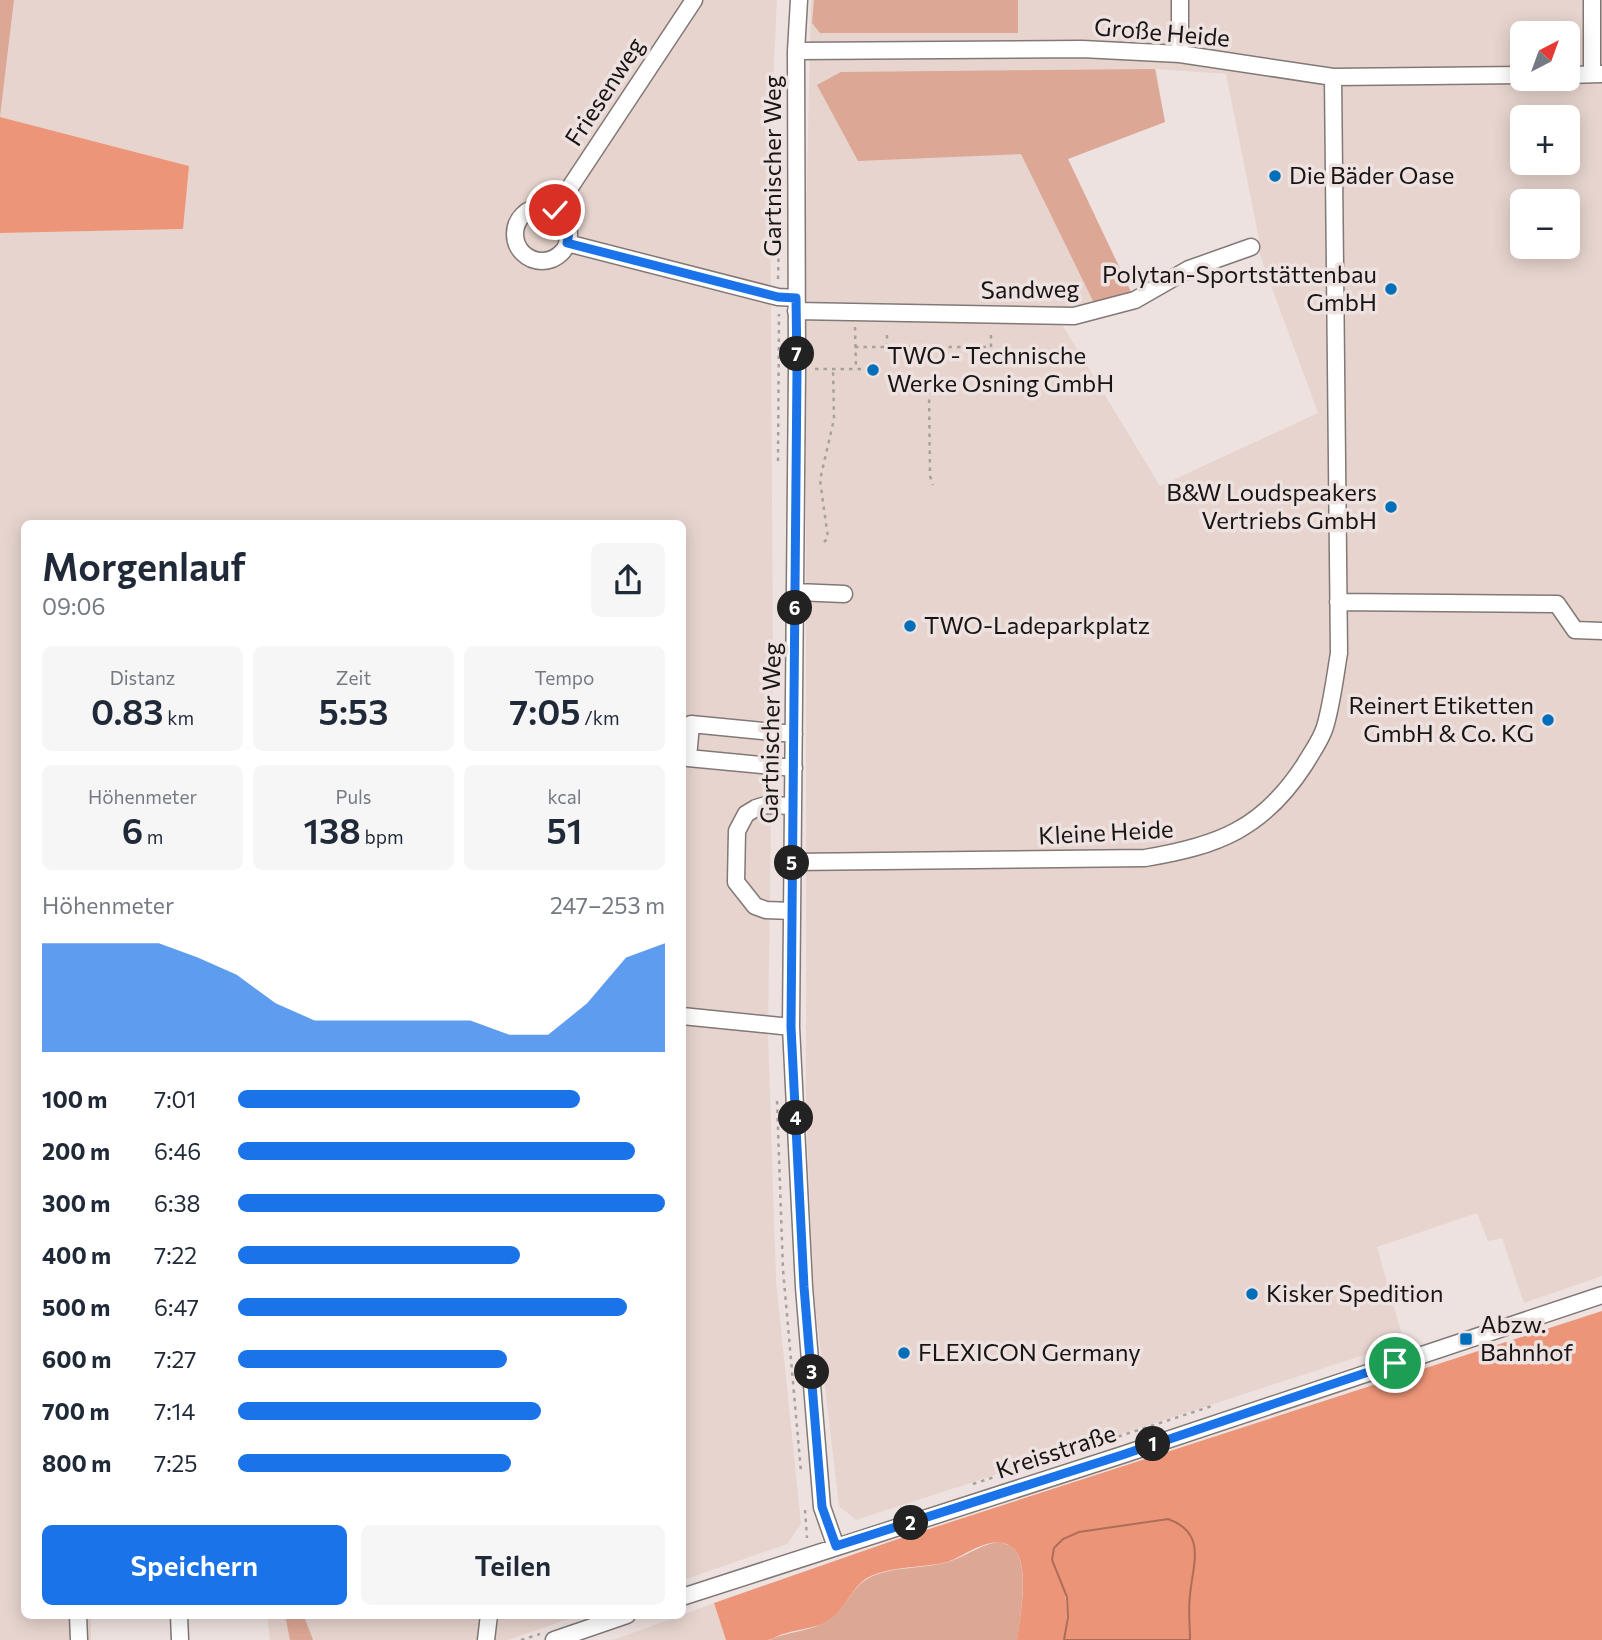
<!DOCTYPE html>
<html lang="de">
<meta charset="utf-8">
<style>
:root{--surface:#fff;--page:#f6f6f7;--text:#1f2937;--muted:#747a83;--accent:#1a73e8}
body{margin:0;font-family:Commissioner,sans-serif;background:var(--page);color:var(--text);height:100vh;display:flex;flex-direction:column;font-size:26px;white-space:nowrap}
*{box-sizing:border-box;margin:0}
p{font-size:23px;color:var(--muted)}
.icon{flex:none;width:38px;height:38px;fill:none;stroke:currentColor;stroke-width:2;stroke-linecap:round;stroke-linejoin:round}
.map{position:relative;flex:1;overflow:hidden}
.side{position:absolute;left:21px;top:520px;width:665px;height:1099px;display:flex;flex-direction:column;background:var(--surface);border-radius:10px;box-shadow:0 4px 18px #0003}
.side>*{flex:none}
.needle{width:46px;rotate:41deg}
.buttons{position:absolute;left:1510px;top:21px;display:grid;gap:14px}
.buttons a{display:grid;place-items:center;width:70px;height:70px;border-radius:10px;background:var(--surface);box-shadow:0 4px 18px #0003;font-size:35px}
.pin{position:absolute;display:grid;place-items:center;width:60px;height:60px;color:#fff;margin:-30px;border:4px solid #fff;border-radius:50%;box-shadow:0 2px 7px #0007}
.km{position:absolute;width:35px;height:35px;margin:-18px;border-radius:50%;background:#222;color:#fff;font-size:19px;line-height:35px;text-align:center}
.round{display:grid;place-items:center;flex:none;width:74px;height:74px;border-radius:10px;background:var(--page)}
.headline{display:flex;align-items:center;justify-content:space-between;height:119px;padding:0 21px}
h1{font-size:38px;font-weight:600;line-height:52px}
.figures{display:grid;grid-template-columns:repeat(3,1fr);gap:10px;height:119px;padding:7px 21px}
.figures div{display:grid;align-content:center;border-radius:10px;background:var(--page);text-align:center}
.figures b{font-size:35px;font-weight:600}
.figures small{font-size:19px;font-weight:400}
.figures p{font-size:19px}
.chart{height:196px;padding:14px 21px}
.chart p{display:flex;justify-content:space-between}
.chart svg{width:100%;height:126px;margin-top:7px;fill:var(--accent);opacity:.7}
.action{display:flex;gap:14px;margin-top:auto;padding:14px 21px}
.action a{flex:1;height:80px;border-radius:10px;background:var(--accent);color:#fff;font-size:28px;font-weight:600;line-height:80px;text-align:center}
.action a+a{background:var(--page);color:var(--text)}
ul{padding:0 21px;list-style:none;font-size:23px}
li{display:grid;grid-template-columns:112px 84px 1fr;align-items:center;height:52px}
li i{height:18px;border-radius:9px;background:var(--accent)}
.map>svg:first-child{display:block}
</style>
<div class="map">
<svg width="1602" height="1640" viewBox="0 0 1602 1640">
<rect width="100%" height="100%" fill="#ede2df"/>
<!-- built -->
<path fill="#e7d4ce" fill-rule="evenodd" d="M14 0H777L770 151 773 670 768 1035 776 1280 801 1524 787 1544 683 1580 682 523H24V1615H91V1640H0V233L182 229 189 166 0 117Z
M811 0H1602V1276L1524 1303 1502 1238 1488 1241 1477 1213 1377 1247 1404 1342 856 1520 839 1506 814 1295 806 1111V220ZM1522 33H1568V79H1522ZM1156 69 1226 74 1259 239 1257 247 1318 413 1160 486 1060 321 1132 294 1068 159 1165 122ZM1522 117H1568V163H1522ZM1522 201H1568V247H1522Z
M714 1603 726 1640H613L682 1615Z
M267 1615H580L508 1640H270Z"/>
<!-- green -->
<path fill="#dda795" d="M0 0H14L0 117Z
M814 0H1018V33H820L812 23Z
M1155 69 1165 122 1068 159 1132 294 1095 305 1021 154 858 161 817 85 841 72Z
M1001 1542C1002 1543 1011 1546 1011 1546 1031 1560 1020 1619 1017 1640H770C786 1632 805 1632 821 1624 843 1615 850 1589 867 1579 892 1565 924 1570 951 1561 968 1555 983 1543 1001 1542Z
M285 1615H306L305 1619 313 1640H290Z"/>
<!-- forest -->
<path fill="#ed9578" d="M0 117 189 166 183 229 0 233Z
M1602 1311V1640H1190V1597L1195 1559 1149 1521 1112 1529 1052 1560C1067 1595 1070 1601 1064 1640H1017C1020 1619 1031 1561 1012 1547 993 1532 965 1556 947 1562 924 1568 883 1566 864 1580 847 1594 843 1616 819 1625 808 1629 795 1630 783 1634 778 1635 774 1639 768 1640 755 1640 739 1640 726 1640L714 1603 892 1541Z"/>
<!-- water -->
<path fill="#ec9477" stroke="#ad6e59" stroke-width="2" d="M1168 1519C1207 1533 1193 1563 1190 1595 1188 1610 1190 1625 1190 1640H1064L1068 1617 1067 1597 1052 1560 1054 1548 1063 1539 1079 1532Z"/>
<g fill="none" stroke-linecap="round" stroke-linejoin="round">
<defs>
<path id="minor" d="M799 0 796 51 797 369 791 1027 804 1287 822 1507 836 1547
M1592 0V74
M796 51 1082 49 1180 54 1333 77 1522 75
M1180 54V0
M1568 75 1601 74
M515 234a27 27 0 1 1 54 0a27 27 0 1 1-54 0Z
M555 210 694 0
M567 243 778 297 796 298
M796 311 1074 316 1135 300 1189 269 1251 247
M796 592 844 594
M1338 602 1557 604 1575 630 1602 631
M794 768 688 758 691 724 794 734
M792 862 1145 858C1218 846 1263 829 1305 764 1312 752 1321 740 1325 727 1332 703 1335 677 1339 653L1333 77
M792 911 766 910 755 906 736 882 737 831 746 814 756 808 766 805 793 806
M682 1016 791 1027
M682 1597 1122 1455 1602 1295
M78 1615 79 1640
M179 1615 180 1640
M486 1640 489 1615
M554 1640 627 1615"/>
</defs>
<!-- minor casing -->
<use href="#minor" stroke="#827875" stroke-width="19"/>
<!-- path -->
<path stroke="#a8a09d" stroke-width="2.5" stroke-dasharray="3.5 5" stroke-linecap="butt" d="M778 279 779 240
M855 327 856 369
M855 347H991V332
M887 347V330
M815 369H863
M929 391 930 476 933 485
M778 461 779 314
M824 542 828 538 820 480 834 419 833 369
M777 1101 783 1270 801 1472
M973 1484 1212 1406
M805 1510 807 1538
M521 1640 540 1634"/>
<!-- minor -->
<use href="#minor" stroke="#fff" stroke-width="16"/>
</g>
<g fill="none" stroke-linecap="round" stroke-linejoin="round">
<defs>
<path id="route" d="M555 210C567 219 571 228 567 243L778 297 796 298 797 369 791 1027 804 1287 822 1507 836 1546 1122 1455 1395 1363"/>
</defs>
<!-- route casing -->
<use href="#route" stroke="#fff" stroke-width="14"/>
<!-- route -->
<use href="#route" stroke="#1a73e8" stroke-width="9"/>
</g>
<!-- markers -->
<g fill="#016eb9" stroke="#ede2df" stroke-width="2.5">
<circle cx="1275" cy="176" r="7"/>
<circle cx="1391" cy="289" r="7"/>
<circle cx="873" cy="370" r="7"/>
<circle cx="1391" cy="507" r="7"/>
<circle cx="910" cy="626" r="7"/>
<circle cx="1548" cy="720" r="7"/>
<circle cx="1252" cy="1294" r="7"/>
<rect x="1459" y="1332" width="14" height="14" rx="3.5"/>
<circle cx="904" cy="1353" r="7"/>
</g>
<g text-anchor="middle" stroke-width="7" stroke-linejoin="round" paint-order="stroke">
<!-- street labels -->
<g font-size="24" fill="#191514" stroke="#ede2df">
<text transform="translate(1162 33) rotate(5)" y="8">Große Heide</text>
<text transform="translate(605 92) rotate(-57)" y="8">Friesenweg</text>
<text transform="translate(773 166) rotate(-90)" y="8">Gartnischer Weg</text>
<text transform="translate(1030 290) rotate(-1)" y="8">Sandweg</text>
<text transform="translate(771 733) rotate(-89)" y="8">Gartnischer Weg</text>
<text transform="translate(1106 833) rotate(-3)" y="8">Kleine Heide</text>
<text transform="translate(1056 1452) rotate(-18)" y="8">Kreisstraße</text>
</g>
<!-- poi labels -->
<g font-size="24" fill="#191514" stroke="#ede2df" text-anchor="start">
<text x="1289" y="184">Die Bäder Oase</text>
<text x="1377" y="283" text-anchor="end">Polytan-Sportstättenbau<tspan x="1377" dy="28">GmbH</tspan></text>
<text x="887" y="364">TWO - Technische<tspan x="887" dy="28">Werke Osning GmbH</tspan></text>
<text x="1377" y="501" text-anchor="end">B&amp;W Loudspeakers<tspan x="1377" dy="28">Vertriebs GmbH</tspan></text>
<text x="924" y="634">TWO-Ladeparkplatz</text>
<text x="1534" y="714" text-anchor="end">Reinert Etiketten<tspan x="1534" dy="28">GmbH &amp; Co. KG</tspan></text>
<text x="1266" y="1302">Kisker Spedition</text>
<text x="1480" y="1333">Abzw.<tspan x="1480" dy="28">Bahnhof</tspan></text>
<text x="918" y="1361">FLEXICON Germany</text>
</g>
</g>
</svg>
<div class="buttons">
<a><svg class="needle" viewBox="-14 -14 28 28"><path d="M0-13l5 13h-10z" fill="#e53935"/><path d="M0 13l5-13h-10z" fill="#747a83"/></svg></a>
<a>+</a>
<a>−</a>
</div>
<div class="pin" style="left:1395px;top:1363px;background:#1e9e55"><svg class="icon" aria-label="arrive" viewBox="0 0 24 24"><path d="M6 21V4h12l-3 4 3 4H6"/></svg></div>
<div class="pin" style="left:555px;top:210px;background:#d93025"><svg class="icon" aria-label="check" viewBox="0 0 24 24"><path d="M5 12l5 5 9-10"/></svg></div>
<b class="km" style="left:1153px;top:1444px">1</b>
<b class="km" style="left:911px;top:1523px">2</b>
<b class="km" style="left:812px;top:1372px">3</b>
<b class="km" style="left:796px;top:1118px">4</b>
<b class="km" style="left:792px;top:863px">5</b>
<b class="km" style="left:795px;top:608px">6</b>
<b class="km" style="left:797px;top:354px">7</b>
<section class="side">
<div class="headline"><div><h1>Morgenlauf</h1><p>09:06</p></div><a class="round"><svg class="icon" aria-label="share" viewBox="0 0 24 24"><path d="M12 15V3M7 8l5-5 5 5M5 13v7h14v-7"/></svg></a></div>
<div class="figures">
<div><p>Distanz</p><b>0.83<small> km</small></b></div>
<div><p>Zeit</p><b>5:53</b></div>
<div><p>Tempo</p><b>7:05<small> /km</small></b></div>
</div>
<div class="figures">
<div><p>Höhenmeter</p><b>6<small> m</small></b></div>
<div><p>Puls</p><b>138<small> bpm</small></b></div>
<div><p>kcal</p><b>51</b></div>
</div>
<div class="chart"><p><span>Höhenmeter</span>247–253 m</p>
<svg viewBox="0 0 160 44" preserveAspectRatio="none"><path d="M0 44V6L10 6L20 6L30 6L40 11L50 17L60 27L70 33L80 33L90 33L100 33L110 33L120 38L130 38L140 27L150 11L160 6V44z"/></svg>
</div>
<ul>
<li><b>100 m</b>7:01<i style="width:80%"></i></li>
<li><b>200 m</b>6:46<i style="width:93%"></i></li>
<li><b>300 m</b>6:38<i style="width:100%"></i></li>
<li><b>400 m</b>7:22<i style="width:66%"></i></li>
<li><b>500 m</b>6:47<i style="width:91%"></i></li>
<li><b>600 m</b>7:27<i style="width:63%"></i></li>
<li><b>700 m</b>7:14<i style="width:71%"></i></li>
<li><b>800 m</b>7:25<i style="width:64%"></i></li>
</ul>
<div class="action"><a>Speichern</a><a>Teilen</a></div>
</section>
</div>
